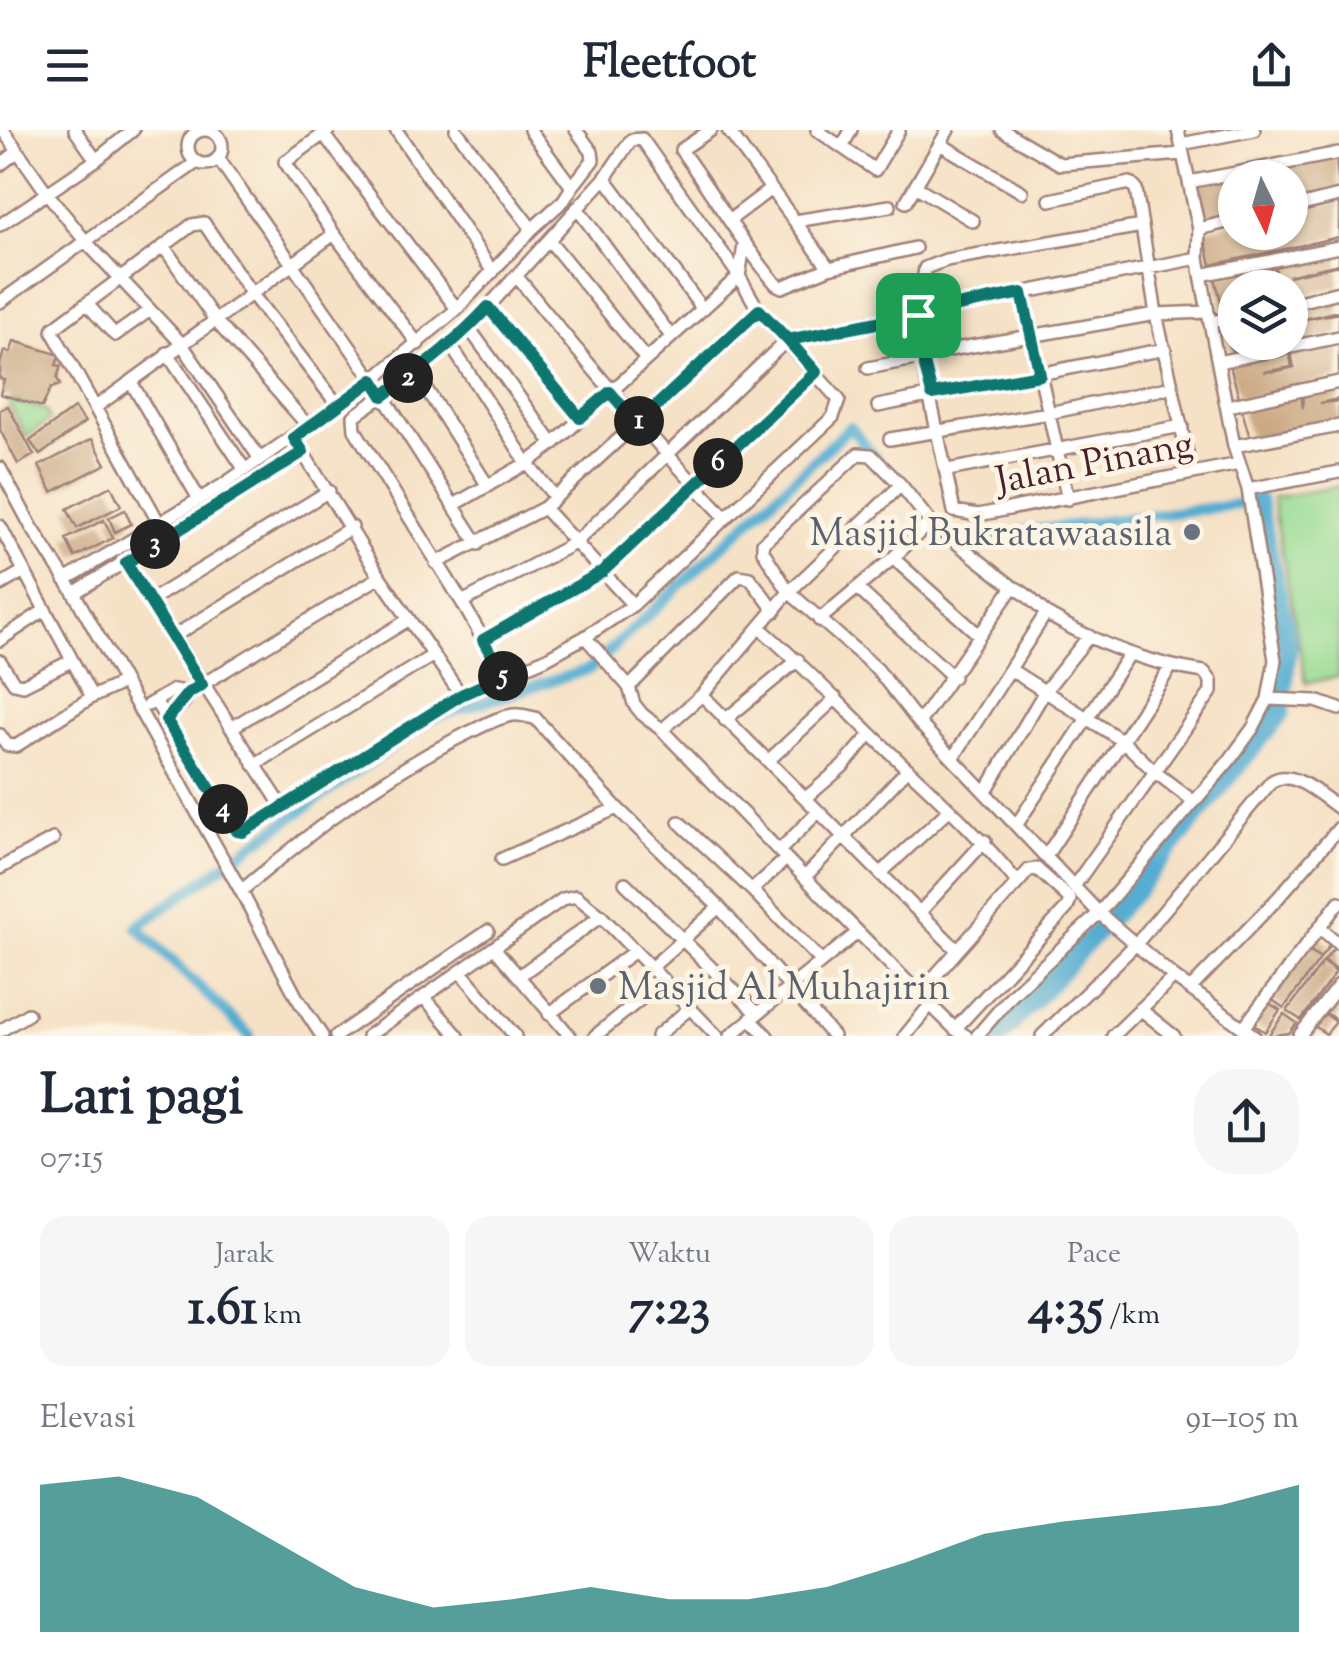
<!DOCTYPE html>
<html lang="id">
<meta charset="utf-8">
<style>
:root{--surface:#fff;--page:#f6f6f7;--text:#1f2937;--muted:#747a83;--accent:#0f766e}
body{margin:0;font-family:"Sorts Mill Goudy",serif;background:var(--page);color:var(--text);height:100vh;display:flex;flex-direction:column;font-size:38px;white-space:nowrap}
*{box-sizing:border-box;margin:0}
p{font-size:32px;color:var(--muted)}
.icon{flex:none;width:55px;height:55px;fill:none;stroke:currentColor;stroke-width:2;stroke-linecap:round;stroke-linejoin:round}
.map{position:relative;height:906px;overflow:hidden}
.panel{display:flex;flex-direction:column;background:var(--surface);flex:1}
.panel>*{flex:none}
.needle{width:65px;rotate:175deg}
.tools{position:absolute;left:1218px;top:30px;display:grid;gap:20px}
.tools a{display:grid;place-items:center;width:90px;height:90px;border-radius:50%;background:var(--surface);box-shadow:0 2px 8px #0004;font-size:50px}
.pin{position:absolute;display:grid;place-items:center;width:85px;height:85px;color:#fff;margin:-42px;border-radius:20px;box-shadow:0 5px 15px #0006}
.km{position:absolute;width:50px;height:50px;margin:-25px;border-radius:50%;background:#222;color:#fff;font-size:28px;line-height:50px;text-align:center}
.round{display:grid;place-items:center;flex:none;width:105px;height:105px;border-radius:40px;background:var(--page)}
.head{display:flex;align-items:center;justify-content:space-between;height:170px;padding:0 40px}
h1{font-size:55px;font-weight:800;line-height:75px}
.metrics{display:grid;grid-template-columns:repeat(3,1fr);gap:15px;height:170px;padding:10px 40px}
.metrics div{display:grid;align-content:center;border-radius:25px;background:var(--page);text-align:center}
.metrics b{font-size:50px;font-weight:800}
.metrics small{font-size:28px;font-weight:400}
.metrics p{font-size:28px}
.chart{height:280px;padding:20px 40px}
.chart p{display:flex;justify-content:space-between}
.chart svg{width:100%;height:180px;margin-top:10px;fill:var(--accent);opacity:.7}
header{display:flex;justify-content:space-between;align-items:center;height:130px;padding:0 40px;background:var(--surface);font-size:45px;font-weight:800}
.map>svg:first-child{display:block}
</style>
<header><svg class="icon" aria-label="menu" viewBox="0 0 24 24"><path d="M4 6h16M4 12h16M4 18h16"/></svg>Fleetfoot<svg class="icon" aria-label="share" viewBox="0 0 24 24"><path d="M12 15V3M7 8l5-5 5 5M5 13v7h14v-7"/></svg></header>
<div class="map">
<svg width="1339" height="906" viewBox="0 0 1339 906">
<rect width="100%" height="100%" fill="#fcf5e5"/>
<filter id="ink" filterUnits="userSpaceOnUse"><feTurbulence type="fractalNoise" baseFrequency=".01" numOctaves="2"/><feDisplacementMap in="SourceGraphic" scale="20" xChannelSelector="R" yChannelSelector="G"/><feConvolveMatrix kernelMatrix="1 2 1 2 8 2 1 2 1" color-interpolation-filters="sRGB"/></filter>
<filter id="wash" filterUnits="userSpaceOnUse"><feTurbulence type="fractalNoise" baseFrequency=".0048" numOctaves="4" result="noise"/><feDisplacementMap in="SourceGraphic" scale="40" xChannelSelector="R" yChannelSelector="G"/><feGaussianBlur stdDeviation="2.25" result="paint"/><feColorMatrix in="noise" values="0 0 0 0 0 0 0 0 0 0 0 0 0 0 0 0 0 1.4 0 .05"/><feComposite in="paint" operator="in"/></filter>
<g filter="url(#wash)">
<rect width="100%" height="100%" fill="#f5e1c5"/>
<!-- green -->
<path fill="#97db93" stroke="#707d5f" stroke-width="2.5" d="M12 270 45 280 50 289 27 307 9 273Z
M1339 356V547L1306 553 1272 368Z"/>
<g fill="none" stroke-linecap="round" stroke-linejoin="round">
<!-- canal -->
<path stroke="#55add2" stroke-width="11" d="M945 403 963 409 1257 372
M250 906 137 797 432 588 590 539 850 297 876 329"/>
<!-- river -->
<path stroke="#55add2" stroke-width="20" d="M999 906 1135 760 1280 583 1288 516 1257 372"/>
</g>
<g id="blocks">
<!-- building -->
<path fill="#caa984" d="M1336 24 1339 61 1290 71V48H1235V84L1200 92 1191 55Z
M1339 71V107L1211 135 1203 100 1235 93V102H1290V81Z
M1339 119V134L1288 146 1339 135V156L1290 168V158H1235V180L1224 182 1214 145 1274 133 1277 150 1275 133Z
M1339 165V181L1300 190 1339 183V204L1234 227 1223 190 1235 187V212H1290V176Z
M1339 210V247L1240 270 1229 233 1289 221 1292 237 1263 242 1278 241 1294 237 1290 220Z
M14 211 60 225 56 235 61 236 57 248 60 255 51 258 42 277 0 264 4 250 0 249V235L4 221 10 223Z
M1339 253V269L1320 273 1339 271V292L1251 311 1240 274 1301 261 1303 278 1302 261Z
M8 276 34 325 18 334 0 300V280Z
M74 278 85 292 40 325 30 311Z
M92 309 106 334 52 362 39 336Z
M111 356 121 376 77 398 67 379Z
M125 380 131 394 115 402 109 388Z
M104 390 113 408 75 427 66 409Z
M1317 806 1330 815 1320 828 1308 819Z
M1334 818 1339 822 1337 840 1324 831Z
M1307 820 1320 829 1284 878 1271 869Z
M1323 832 1336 842 1301 890 1287 881Z
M1339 858V885L1336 890 1323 881Z
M1267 872 1280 880 1265 902 1252 893Z
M1323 882 1336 892 1326 904 1313 895Z
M1284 884 1297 893 1289 903 1268 906Z"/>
</g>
</g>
<g filter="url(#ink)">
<use href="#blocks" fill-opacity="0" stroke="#a08078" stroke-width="2.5"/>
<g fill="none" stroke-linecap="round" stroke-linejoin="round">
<defs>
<path id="minor" d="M3 0 47 63 86 112 181 213 260 329
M75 0 96 30
M329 0 285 32 334 104 418 214
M396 0 493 142
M530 0 572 57 564 70 532 99
M711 0 681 20C714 65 741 113 776 154L782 157 829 138 915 118
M728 0 829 138
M817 0 875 40 899 0
M1002 0 1060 34 1182 24
M188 17a17 17 0 1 1 34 0a17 17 0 1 1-34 0Z
M324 5 457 179
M940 14 1022 62
M1181 14 1254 0
M842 17 851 0
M218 28 373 250 478 414
M0 35 17 22
M605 48 701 177
M1189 52 1339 23
M915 56 973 91
M572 57 593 30 592 22 576 0
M1050 70 1130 53 1136 59 1156 184 1191 341
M906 72 948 0
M577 78 670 205
M1290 78 1339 66
M731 89 771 59
M795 91 890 76
M0 95 96 30 133 0
M1142 96 946 130 925 138 918 185 921 225 954 381 978 385 1239 334
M1199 99 1235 90
M549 110 645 228
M164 117 215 190 308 296
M1201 145 1339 117
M518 148C585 231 653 311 726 388
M1022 163 1068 369
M0 172 197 32
M87 174 115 205 150 180
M1290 174 1339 162
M488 177 579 288
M1212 192 1235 186
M469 198 553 314
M450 214 527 333 555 367
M167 223 245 340
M1218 232 1339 207
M868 238 915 229 921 225 1156 184 1208 182
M416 243 488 356
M131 252 199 369
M878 276 1165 219
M1228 276 1339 252
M96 277 334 104
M294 308 380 447 461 565
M890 309 1049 283 1172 257
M1234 316 1339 296
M0 338 31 396 74 463 241 761 297 868 322 906
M948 340 1182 296
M1248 359 1339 342
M454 375 527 333 553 314 739 146 744 116
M544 378 633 475
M159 393 53 202 54 198 192 95 204 93 251 163 337 274
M0 396 92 567
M893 428 979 505
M126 433 283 678
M436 433 544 378 759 181
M65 450 223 355 373 250 457 179 532 99 456 0
M0 455 24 441
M857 458 953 547
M74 463 303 322
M151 470 329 361
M462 472 575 413 788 209 1198 128
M819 490 893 428 930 392
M760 498C800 532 835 569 872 605 921 653 974 698 1017 752
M174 506 352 397
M585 507 629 557 634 574 642 584 662 600C759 700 855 801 955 899L966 906
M0 510 45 480
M483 510 602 442 816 242
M0 531 14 553 23 555 71 531
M1011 540 1123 611 1155 642 1193 671
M629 557 739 446 750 448 775 481
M702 565 956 819
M1268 569 1316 571 1339 579
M155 571 237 701 243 702 461 565 545 529 585 507 633 475 833 287 839 270 759 181 739 146 642 9 631 10 605 48 469 198 416 243 354 286 355 300 462 472 503 545
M148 575 174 560 188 563 380 447
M725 590 798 530
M163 592 184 572 188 563
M919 593 1013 457
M231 598 408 490
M662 600 702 565 789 462 901 355
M0 605 7 615 16 616 92 567 122 553
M953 628 1046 483
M768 631 836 568
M254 635 432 526
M986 661 1045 561 1089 506
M806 668 843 636 871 604
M679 692 752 760 821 831
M1017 694 1129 525
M779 721 818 682
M1046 726 1171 537
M502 729 617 678 719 777 833 906
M0 738 53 709
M881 743 949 680
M806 746 908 639
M625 753 757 883
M1075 755 1211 562V551L1204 542C1149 534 1098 514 1050 486 1036 477 1029 463 1013 457L930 392 901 355 871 325 858 324 763 413V421L789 462 877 539 919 593 1099 783 1174 847 1254 906
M752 760 786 729
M241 761C311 702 387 642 470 602 483 596 497 587 513 585 520 584 528 587 535 588L617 678
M921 781 985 711
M1320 798 1339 814
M495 819 570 906
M652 837 719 777
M461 842 515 906
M519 846 601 786
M1191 858 1278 768 1339 698
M920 863 1029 740 1037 739 1070 769 1067 778 955 899
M424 867 458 906
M1140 879 1174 906
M549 884 635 821
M750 889 767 906
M1243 898 1339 772
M0 901 28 884
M336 906 488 801
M368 906 563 769 576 766 601 786 717 906
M595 906 664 850
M657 906 690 878
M730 906 857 803
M905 906 930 875
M977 906 1012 865 1099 783 1229 631 1253 598 1268 569 1275 530 1248 359 1234 316 1208 182 1198 128 1199 99 1178 0
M1042 906 1137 813 1271 652C1292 637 1321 666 1339 678
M1113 906 1174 847
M1299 906 1339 855"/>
</defs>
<!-- minor casing -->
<use href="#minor" stroke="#a08078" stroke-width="16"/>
<!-- minor -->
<use href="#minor" stroke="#fff" stroke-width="11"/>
</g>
</g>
<g fill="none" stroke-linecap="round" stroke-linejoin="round" filter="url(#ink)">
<defs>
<path id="route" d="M918 185 788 210 759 180 637 294 610 262 580 288 488 177C457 211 421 239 383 266L373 250 294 308 303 322 126 433 202 555 188 563 166 590 237 701 243 702 461 565 503 546 483 510 602 442 816 242 788 210 1022 163 1040 245 932 264 922 225 918 185"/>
</defs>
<!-- route casing -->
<use href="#route" stroke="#fff" stroke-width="20"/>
<!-- route -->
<use href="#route" stroke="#0f766e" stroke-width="12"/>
</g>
<!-- markers -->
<g fill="#6b7280" stroke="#fcf5e5" stroke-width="4">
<circle cx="1192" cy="402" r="10"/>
<circle cx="598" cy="856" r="10"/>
</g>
<g text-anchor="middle" stroke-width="10" stroke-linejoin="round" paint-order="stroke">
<!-- street labels -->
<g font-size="38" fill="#4a1f2b" stroke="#fcf5e5">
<text transform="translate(1094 331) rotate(-11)" y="13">Jalan Pinang</text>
</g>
<!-- worship labels -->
<g font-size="38" fill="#5b616d" stroke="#fcf5e5" text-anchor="end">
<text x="1172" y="415">Masjid Bukratawaasila</text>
<text x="618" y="869" text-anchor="start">Masjid Al Muhajirin</text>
</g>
</g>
</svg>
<div class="tools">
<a><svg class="needle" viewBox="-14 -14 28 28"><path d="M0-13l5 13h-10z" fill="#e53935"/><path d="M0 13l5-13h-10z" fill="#747a83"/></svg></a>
<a><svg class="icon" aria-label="layers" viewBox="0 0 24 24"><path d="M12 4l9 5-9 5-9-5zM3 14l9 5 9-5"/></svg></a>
</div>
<div class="pin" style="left:918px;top:185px;background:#1e9e55"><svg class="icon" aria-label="arrive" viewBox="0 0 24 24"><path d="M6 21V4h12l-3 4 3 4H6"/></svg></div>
<b class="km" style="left:639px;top:291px">1</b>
<b class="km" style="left:408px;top:248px">2</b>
<b class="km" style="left:155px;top:414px">3</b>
<b class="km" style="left:223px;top:679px">4</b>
<b class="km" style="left:503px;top:546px">5</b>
<b class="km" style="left:718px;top:333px">6</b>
</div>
<section class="panel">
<div class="head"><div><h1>Lari pagi</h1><p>07:15</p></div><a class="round"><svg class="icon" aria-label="share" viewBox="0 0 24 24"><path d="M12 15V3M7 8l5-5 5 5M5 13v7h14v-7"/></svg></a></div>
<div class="metrics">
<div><p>Jarak</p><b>1.61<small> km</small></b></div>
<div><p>Waktu</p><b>7:23</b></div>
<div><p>Pace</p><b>4:35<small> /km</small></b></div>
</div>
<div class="chart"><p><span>Elevasi</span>91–105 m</p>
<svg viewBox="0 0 160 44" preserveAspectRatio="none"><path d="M0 44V8L10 6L20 11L30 22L40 33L50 38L60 36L70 33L80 36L90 36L100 33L110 27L120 20L130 17L140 15L150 13L160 8V44z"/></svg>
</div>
</section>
